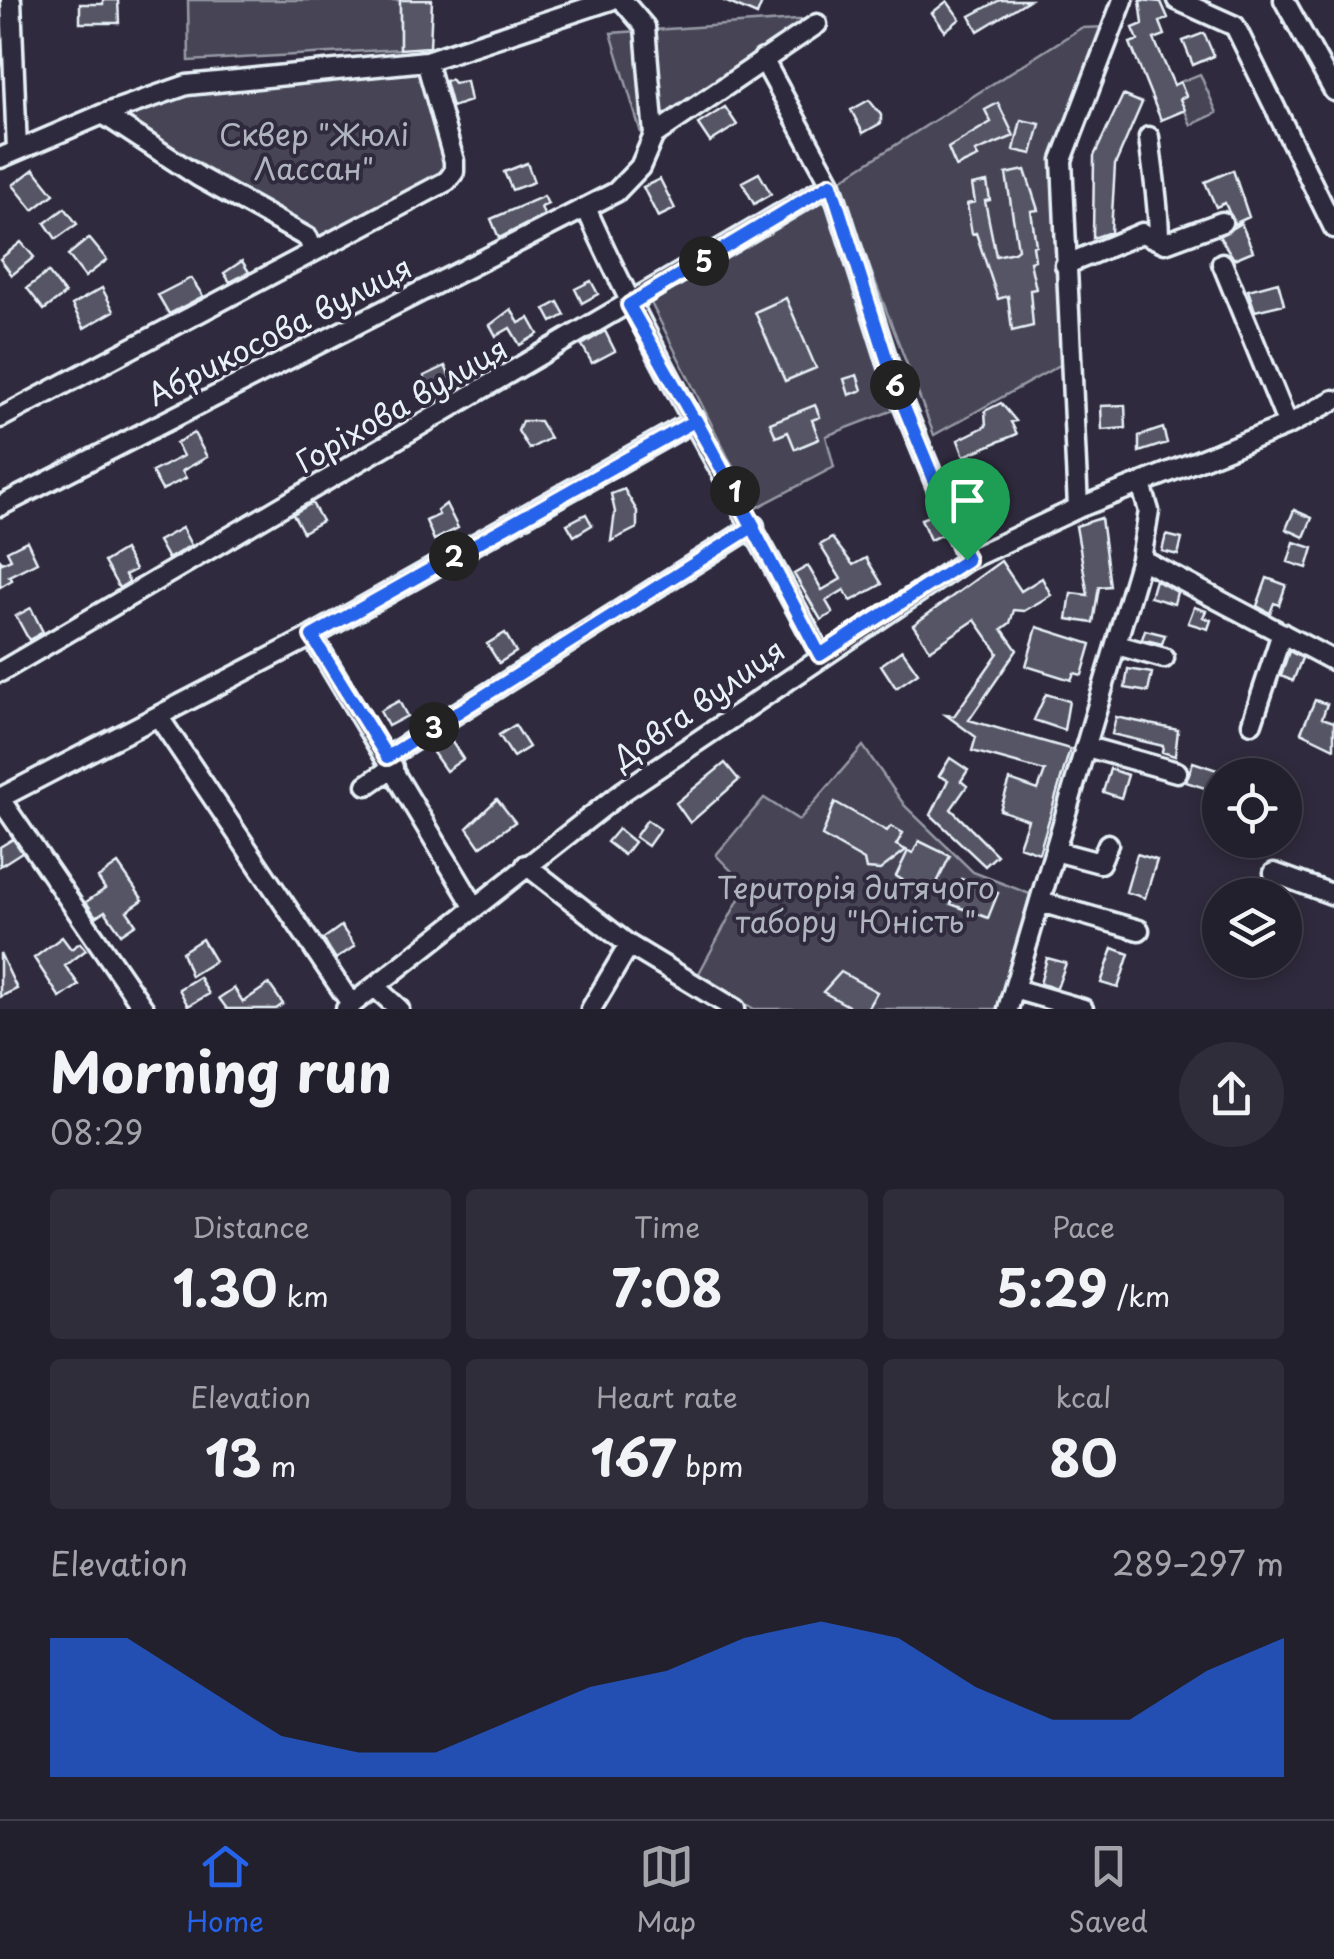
<!DOCTYPE html>
<meta charset="utf-8">
<style>
:root{--surface:#23202e;--page:#2f2d3a;--text:#f1f3f6;--muted:#a3a3aa;--line:#403e4a;--accent:#2563eb}
body{margin:0;font-family:"Playpen Sans",sans-serif;background:var(--page);color:var(--text);height:100vh;display:flex;flex-direction:column;font-size:38px;white-space:nowrap}
*{box-sizing:border-box;margin:0}
p{font-size:32px;color:var(--muted)}
.icon{flex:none;width:55px;height:55px;fill:none;stroke:currentColor;stroke-width:2;stroke-linecap:round;stroke-linejoin:round}
.map{position:relative;height:1009px;overflow:hidden}
.side{display:flex;flex-direction:column;background:var(--surface);flex:1}
.side>*{flex:none}
.controls{position:absolute;left:1202px;top:758px;display:grid;gap:20px}
.controls a{display:grid;place-items:center;width:100px;height:100px;border-radius:50%;background:var(--surface);box-shadow:0 5px 15px #0003,0 0 0 2px var(--line);font-size:50px}
.pin{position:absolute;display:grid;place-items:center;width:85px;height:85px;color:#fff;margin:-102px -42px;border-radius:50% 50% 50% 0;rotate:-45deg;box-shadow:0 0 10px #0007}
.pin .icon{rotate:45deg}
.km{position:absolute;width:50px;height:50px;margin:-25px;border-radius:50%;background:#222;color:#fff;font-size:28px;line-height:50px;text-align:center}
.round{display:grid;place-items:center;flex:none;width:105px;height:105px;border-radius:52px;background:var(--page)}
.headline{display:flex;align-items:center;justify-content:space-between;height:170px;padding:0 50px}
h1{font-size:55px;font-weight:700;line-height:75px}
.figures{display:grid;grid-template-columns:repeat(3,1fr);gap:15px;height:170px;padding:10px 50px}
.figures div{display:grid;align-content:center;border-radius:10px;background:var(--page);text-align:center}
.figures b{font-size:50px;font-weight:700}
.figures small{font-size:28px;font-weight:400}
.figures p{font-size:28px}
.chart{height:280px;padding:20px 50px}
.chart p{display:flex;justify-content:space-between}
.chart svg{width:100%;height:180px;margin-top:10px;fill:var(--accent);opacity:.7}
.tab-bar{display:flex;justify-content:space-around;align-items:center;height:140px;border-top:2px solid var(--line);background:var(--surface);font-size:28px;color:var(--muted)}
.tab-bar a{display:grid;justify-items:center;gap:5px}
.tab-bar .current{color:var(--accent)}
.map>svg:first-child{display:block}
</style>
<div class="map">
<svg width="1334" height="1009" viewBox="0 0 1334 1009">
<rect width="100%" height="100%" fill="#2f2a3d"/>
<filter id="ink" filterUnits="userSpaceOnUse"><feTurbulence type="fractalNoise" baseFrequency=".01" numOctaves="2"/><feDisplacementMap in="SourceGraphic" scale="20" xChannelSelector="R" yChannelSelector="G"/><feConvolveMatrix kernelMatrix="1 2 1 2 8 2 1 2 1" color-interpolation-filters="sRGB"/></filter>
<g filter="url(#ink)">
<!-- green -->
<path fill="#464455" stroke="#979aa6" stroke-width="2.5" d="M188 0H400V49L189 61Z
M811 19 643 140 611 33Z
M1108 27 1057 159 1067 361 934 435 837 182 1081 28Z
M421 65 456 168 311 240 104 116 188 87Z
M1200 74 1217 113 1191 125 1180 99V82Z
M829 191 899 408 826 436 834 467 754 509 649 299Z
M863 746 905 806 973 872 1030 894 999 1009H754L698 975 746 886 716 855 764 798 799 820Z"/>
<!-- building -->
<path fill="#575565" stroke="#e8f1f8" stroke-width="2.5" d="M103 0H118L119 23H80V4H103Z
M400 0H432L430 47 400 49Z
M722 0H763L757 15Z
M1000 0H1029L978 31 970 16Z
M1140 0 1161 2 1168 18 1160 22 1165 35 1154 39 1174 85 1180 82 1186 96 1180 99 1185 110 1161 120 1130 43 1138 40 1133 28 1143 24Z
M947 1 960 19 945 31 932 13Z
M1204 33 1214 56 1193 65 1183 41Z
M451 79 454 83 466 81 470 101 452 107 445 81Z
M1123 95 1142 103 1115 165 1111 232 1093 238 1094 156Z
M869 100 881 115V123L863 133 851 110Z
M998 103 1014 136 975 152 978 157 956 167 948 148 991 122 985 110Z
M725 107 737 125 710 142 698 124Z
M1021 120 1040 124 1032 154 1014 150Z
M527 163 534 182 512 190 504 172Z
M34 169 54 194 33 210 13 185Z
M1025 170 1038 210 1031 211 1036 245 1033 246 1035 260 1030 262 1036 289 1030 290 1033 326 1012 331 1008 296 998 299 976 233 972 234 967 204 975 202 972 185 987 182 990 200 985 201 996 256 1014 252 1018 249 1006 174Z
M1233 170 1249 217 1234 224 1225 203 1216 207 1205 182Z
M759 173 771 194 754 204 742 182Z
M660 179 675 209 658 217 643 187Z
M544 196 548 204 541 207 544 215 499 238 491 219Z
M65 208 77 224 56 239 45 223Z
M1241 223 1253 251 1234 259 1219 236Z
M89 238 107 260 85 277 68 255Z
M21 242 34 257 12 275 0 259Z
M242 261 249 272 230 282 224 273Z
M48 272 65 294 44 310 27 288Z
M191 278 203 296 169 314 158 295Z
M591 281 598 294 582 303 575 289Z
M1278 282 1284 304 1255 311 1248 290Z
M102 288 114 311 84 328 72 305Z
M786 298 816 368 785 381 755 312Z
M558 302 565 315 552 322 545 309Z
M511 309 519 323 529 318 538 334 520 345 510 328 496 336 490 325Z
M605 331 615 351 592 363 582 345Z
M445 366 453 383 432 393 424 376Z
M857 375 862 390 849 395 844 379Z
M1001 403 1016 421 1011 422 1017 434 964 456 958 440 986 426 985 411Z
M815 405 820 417 812 420 819 439 795 449 788 432 776 437 770 423Z
M1125 405 1126 428 1102 430 1101 406Z
M522 421H540L550 438 529 449 518 431Z
M1163 428 1167 443 1139 452V436Z
M194 433 207 457 182 471 186 478 162 490 152 472 183 456 176 443Z
M624 489 637 511V528L611 541 615 512 611 494Z
M312 503 322 521 303 532 293 514Z
M446 504 458 528 434 540 426 521 439 515 437 511Z
M1294 510 1312 518 1304 537 1286 529Z
M586 514 592 525 574 536 567 524Z
M934 514 943 534 930 540 921 519Z
M1101 518 1110 586 1099 587 1093 623 1067 619 1071 593 1088 595 1076 526Z
M182 528 191 545 168 559 158 541Z
M1166 535 1182 539 1178 555 1162 551Z
M832 538 853 565 866 558 882 584 851 601 844 590 826 601 833 613 821 620 794 574 808 566 822 590 841 579 820 545Z
M27 541 37 562 9 576 12 580 0 587V559L2 563 11 559 7 551Z
M1294 542 1313 548 1307 568 1288 562Z
M124 550 135 570 125 575 129 582 119 588 104 562Z
M1001 561 1021 591 1042 578 1051 595 1024 611 1014 610 1010 623 1002 629 1017 650 969 720 1070 749 1039 853 1019 846 1028 820 1000 810 1010 780 1038 790 1045 771 972 751 976 737 946 715 954 716 998 653 975 620 930 650 913 625Z
M1267 578 1286 585 1279 605 1274 603 1270 613 1257 606Z
M1155 580 1177 592 1174 604 1150 597Z
M1194 607 1206 611 1203 617 1211 620 1208 629 1188 623Z
M31 608 43 632 29 640 16 616Z
M1037 627 1091 644 1082 675 1074 673 1071 680 1026 666Z
M1145 630 1165 635 1162 644 1142 639Z
M505 633 516 652 499 663 487 644Z
M902 650 918 673 896 688 881 665Z
M1289 651 1302 658 1293 681 1281 676Z
M1128 669 1152 673 1148 692 1125 688Z
M1046 694 1069 701 1064 730 1034 720Z
M1315 700 1327 704 1322 718 1334 722V748L1301 732Z
M399 701 407 716 388 726 380 711Z
M1116 717 1178 730 1175 756 1162 752 1163 746 1112 734Z
M515 725 529 747 513 757 499 735Z
M450 739 463 759 446 771 432 751Z
M950 758 968 770 961 781 967 786 951 809 997 855 985 866 931 815 948 780 939 776Z
M1193 762 1217 770 1211 790 1186 782Z
M725 763 739 780 690 823 676 803Z
M1110 769 1128 775 1121 798 1103 792Z
M497 799 515 822 480 847 467 828Z
M835 802 887 831 891 826 903 833 896 845 906 850 880 870 866 869 864 860 822 836Z
M647 820 660 829 648 846 635 837Z
M618 829 634 842 624 855 607 842Z
M13 839 22 852 0 866V847Z
M919 841 950 856 930 897 896 876 908 851 913 853Z
M1137 854 1157 860 1145 898 1126 892Z
M118 864 143 900 127 911 136 924 121 934 105 911 96 917 86 902 105 889 98 878Z
M961 879 998 893 988 918 951 904Z
M341 926 355 946 336 959 323 939Z
M62 937 71 949 80 943 86 950 65 966 79 985 60 998 34 958Z
M202 939 215 961 191 976 182 952Z
M1113 948 1129 954 1118 988 1101 983Z
M0 953 17 989 0 997Z
M1047 958 1066 963 1057 988 1040 984Z
M841 972 877 992 867 1009H854L823 992Z
M199 977 209 994 188 1006 179 989Z
M269 984 283 1004 276 1009H227L219 998 234 988 243 1002Z"/>
<g fill="none" stroke-linecap="round" stroke-linejoin="round">
<defs>
<path id="minor" d="M11 0 17 150
M1177 0 1235 26 1334 228
M1284 0 1334 91
M763 59 831 184 895 385 967 560
M103 114 199 177 308 238 313 251
M654 135 817 24
M1149 137C1153 173 1159 204 1159 240
M0 158 103 114 187 85 426 61 611 0
M586 208C654 361 743 506 821 655
M1222 263 1288 425
M1065 265 1142 233 1165 243 1222 222
M0 418 447 181 454 172V161L426 61
M0 506 616 192 640 167 654 135 645 27 622 0
M1078 508 1062 160 1123 0
M1141 559 1334 661
M312 636 474 906
M1117 645 1164 658
M0 672 831 184
M158 716 352 1005
M1252 723 1282 633
M1087 747 1177 772
M387 757 754 526
M367 785 393 767
M0 798 312 636 695 420
M0 799 144 1009
M1055 851 1100 863 1108 844
M526 865 629 945 735 1009
M1274 873 1334 895
M1040 902 1139 930
M375 987 399 1009
M1014 989 1083 1009
M346 1009 622 792 967 560 1078 508 1288 425 1334 400
M591 1009 629 945
M1008 1009 1141 559 1149 511 1141 484"/>
</defs>
<!-- minor casing -->
<use href="#minor" stroke="#e8f1f8" stroke-width="25"/>
<!-- minor -->
<use href="#minor" stroke="#2f2a3d" stroke-width="18"/>
</g>
</g>
<g fill="none" stroke-linecap="round" stroke-linejoin="round" filter="url(#ink)">
<defs>
<path id="route" d="M967 560 820 655 696 420 312 636 387 757 754 526 629 305 831 184 895 385 967 560"/>
</defs>
<!-- route casing -->
<use href="#route" stroke="#fff" stroke-width="20"/>
<!-- route -->
<use href="#route" stroke="#2563eb" stroke-width="12"/>
</g>
<g text-anchor="middle" stroke-width="8" stroke-linejoin="round" paint-order="stroke">
<!-- park labels -->
<g font-size="30" fill="#afb4bf" stroke="#2f2a3d">
<text x="314" y="146">Сквер "Жюлі<tspan x="314" dy="34">Лассан"</tspan></text>
<text x="856" y="899">Територія дитячого<tspan x="856" dy="34">табору "Юність"</tspan></text>
</g>
<!-- street labels -->
<g font-size="30" fill="#e8f1f8" stroke="#2f2a3d">
<text transform="translate(280 332) rotate(-27)" y="10">Абрикосова вулиця</text>
<text transform="translate(402 406) rotate(-30)" y="10">Горіхова вулиця</text>
<text transform="translate(699 705) rotate(-35)" y="10">Довга вулиця</text>
</g>
</g>
</svg>
<div class="controls">
<a><svg class="icon" aria-label="locate" viewBox="0 0 24 24"><circle cx="12" cy="12" r="6"/><path d="M12 2v4M12 18v4M2 12h4M18 12h4"/></svg></a>
<a><svg class="icon" aria-label="layers" viewBox="0 0 24 24"><path d="M12 4l9 5-9 5-9-5zM3 14l9 5 9-5"/></svg></a>
</div>
<div class="pin" style="left:967px;top:560px;background:#1e9e55"><svg class="icon" aria-label="arrive" viewBox="0 0 24 24"><path d="M6 21V4h12l-3 4 3 4H6"/></svg></div>
<b class="km" style="left:735px;top:491px">1</b>
<b class="km" style="left:454px;top:556px">2</b>
<b class="km" style="left:434px;top:727px">3</b>
<b class="km" style="left:704px;top:261px">5</b>
<b class="km" style="left:895px;top:385px">6</b>
</div>
<section class="side">
<div class="headline"><div><h1>Morning run</h1><p>08:29</p></div><a class="round"><svg class="icon" aria-label="share" viewBox="0 0 24 24"><path d="M12 15V3M7 8l5-5 5 5M5 13v7h14v-7"/></svg></a></div>
<div class="figures">
<div><p>Distance</p><b>1.30<small> km</small></b></div>
<div><p>Time</p><b>7:08</b></div>
<div><p>Pace</p><b>5:29<small> /km</small></b></div>
</div>
<div class="figures">
<div><p>Elevation</p><b>13<small> m</small></b></div>
<div><p>Heart rate</p><b>167<small> bpm</small></b></div>
<div><p>kcal</p><b>80</b></div>
</div>
<div class="chart"><p><span>Elevation</span>289–297 m</p>
<svg viewBox="0 0 160 44" preserveAspectRatio="none"><path d="M0 44V10L10 10L20 22L30 34L40 38L50 38L60 30L70 22L80 18L90 10L100 6L110 10L120 22L130 30L140 30L150 18L160 10V44z"/></svg>
</div>
</section>
<nav class="tab-bar">
<a class="current"><svg class="icon" aria-label="home" viewBox="0 0 24 24"><path d="M3 11l9-7 9 7M6 9v11h12V9"/></svg>Home</a>
<a><svg class="icon" aria-label="map" viewBox="0 0 24 24"><path d="M3 6l6-2 6 2 6-2v14l-6 2-6-2-6 2zM9 4v14M15 6v14"/></svg>Map</a>
<a><svg class="icon" aria-label="saved" viewBox="0 0 24 24"><path d="M7 4h10v16l-5-4-5 4z"/></svg>Saved</a>
</nav>
